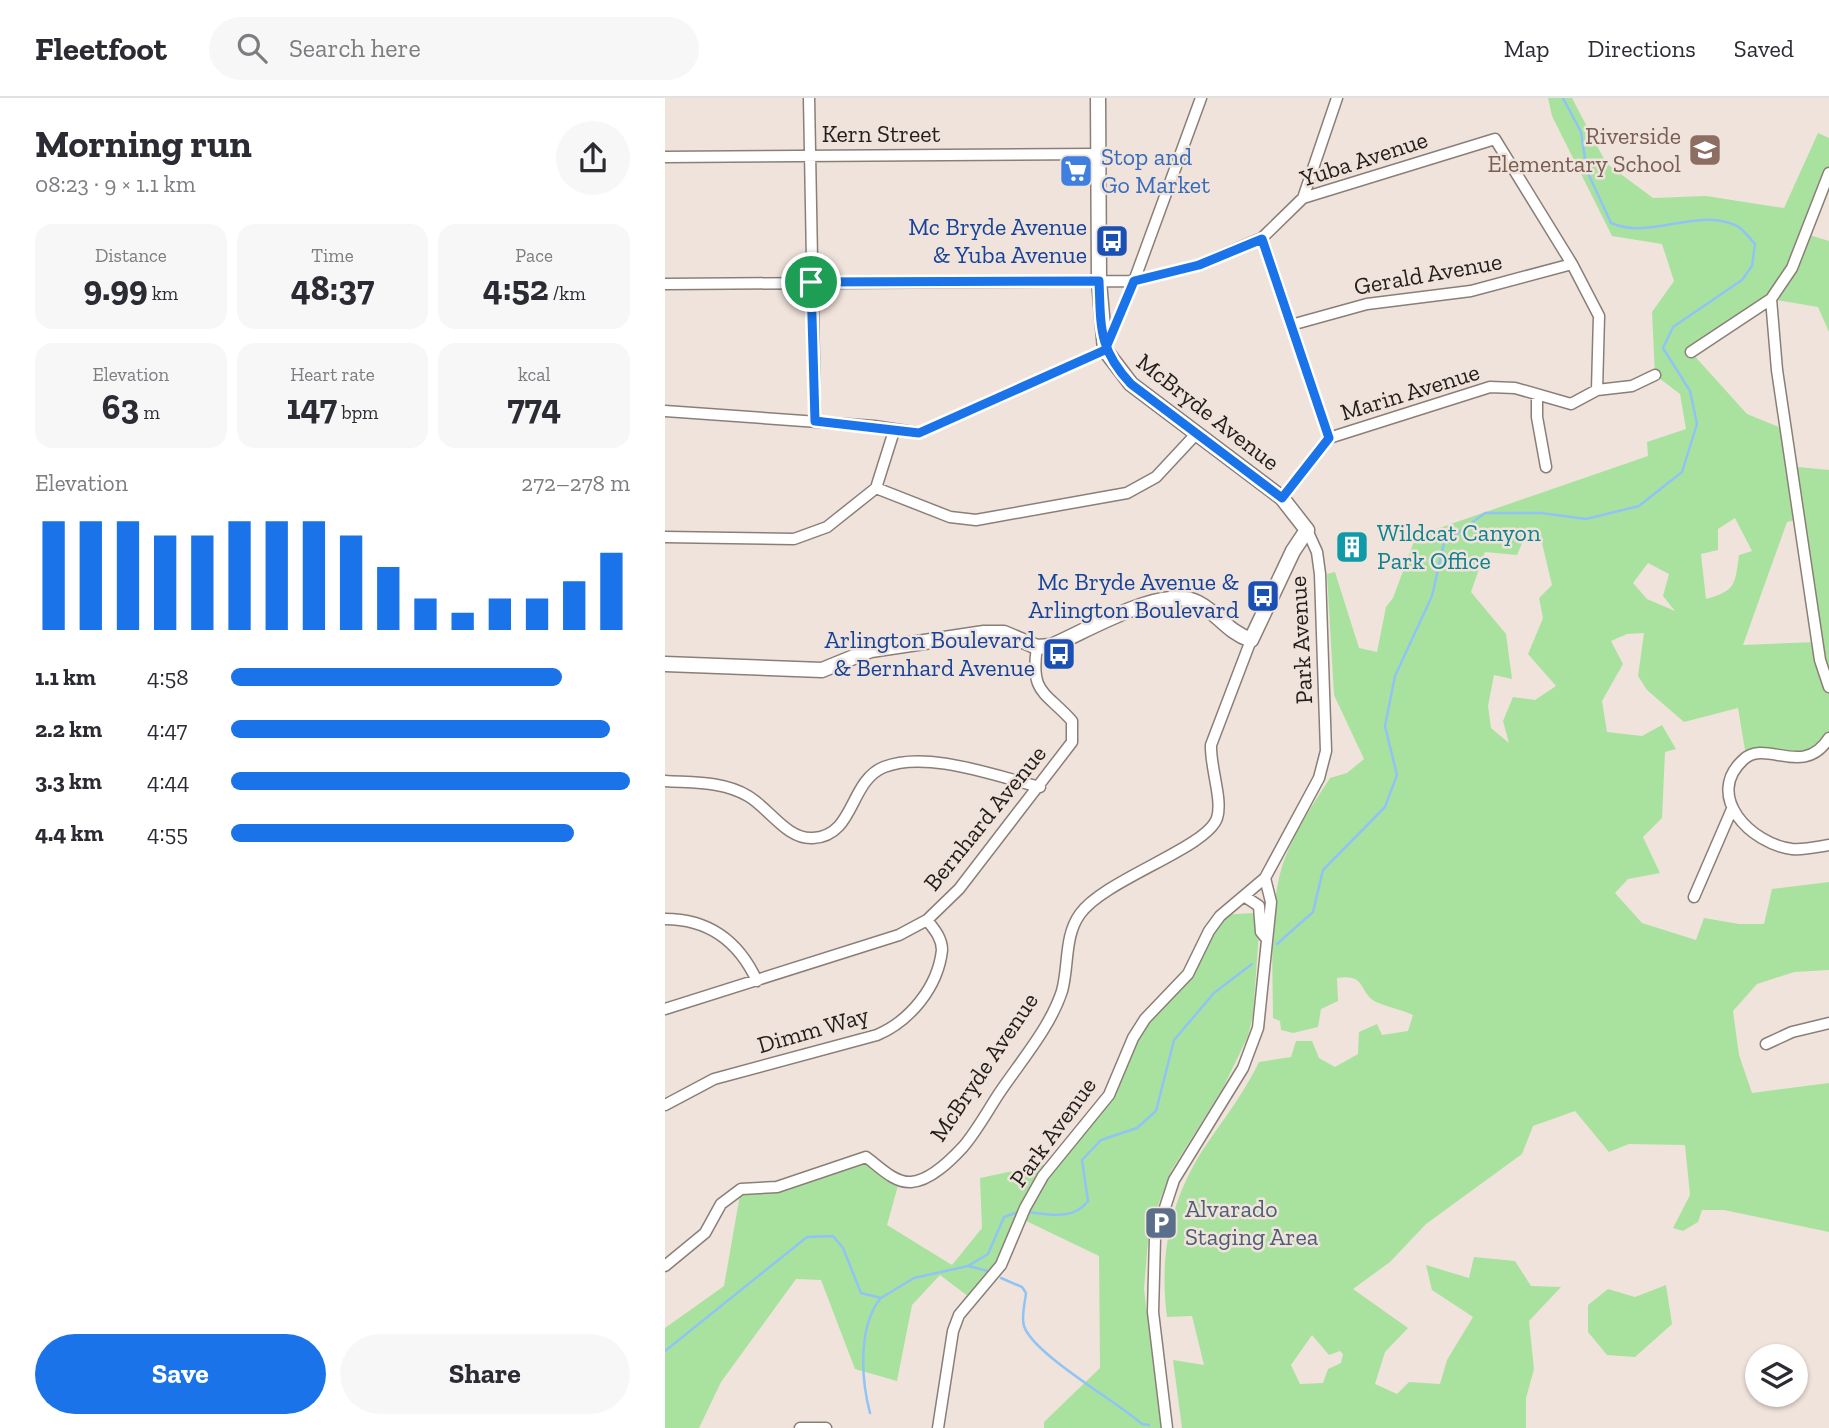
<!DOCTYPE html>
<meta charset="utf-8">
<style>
:root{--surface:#fff;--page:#f7f7f7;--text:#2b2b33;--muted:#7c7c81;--line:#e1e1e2;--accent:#1a73e8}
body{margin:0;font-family:"Zilla Slab",serif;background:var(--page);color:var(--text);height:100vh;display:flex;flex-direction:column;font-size:26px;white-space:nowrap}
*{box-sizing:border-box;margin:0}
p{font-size:23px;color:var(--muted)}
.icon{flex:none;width:38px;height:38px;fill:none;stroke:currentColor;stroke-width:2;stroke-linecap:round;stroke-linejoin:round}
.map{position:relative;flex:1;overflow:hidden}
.sheet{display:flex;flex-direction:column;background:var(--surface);width:665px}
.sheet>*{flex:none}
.buttons{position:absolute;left:1080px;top:1246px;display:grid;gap:14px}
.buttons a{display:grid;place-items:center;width:63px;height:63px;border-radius:50%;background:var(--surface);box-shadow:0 2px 5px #0004;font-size:35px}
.pin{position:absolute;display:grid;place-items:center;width:60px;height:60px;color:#fff;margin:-30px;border:4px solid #fff;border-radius:50%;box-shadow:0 2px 7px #0007}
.round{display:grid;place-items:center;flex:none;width:74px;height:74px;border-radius:37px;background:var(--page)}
.head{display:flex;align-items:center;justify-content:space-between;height:119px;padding:0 35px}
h1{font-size:38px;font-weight:700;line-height:52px}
.figures{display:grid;grid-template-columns:repeat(3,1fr);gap:10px;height:119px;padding:7px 35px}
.figures div{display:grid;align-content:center;border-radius:18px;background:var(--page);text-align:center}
.figures b{font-size:35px;font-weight:700}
.figures small{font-size:19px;font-weight:400}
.figures p{font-size:19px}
.chart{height:196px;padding:14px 35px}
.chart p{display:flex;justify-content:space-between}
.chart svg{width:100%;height:126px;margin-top:7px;stroke:var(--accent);stroke-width:6}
.primary-button{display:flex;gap:14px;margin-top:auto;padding:14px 35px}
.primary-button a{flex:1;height:80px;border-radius:42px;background:var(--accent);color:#fff;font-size:28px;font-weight:700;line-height:80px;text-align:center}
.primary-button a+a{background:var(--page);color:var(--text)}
ul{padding:0 35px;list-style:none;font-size:23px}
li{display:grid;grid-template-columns:112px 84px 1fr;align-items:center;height:52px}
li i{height:18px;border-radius:9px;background:var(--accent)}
header{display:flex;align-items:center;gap:42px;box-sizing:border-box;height:98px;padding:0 35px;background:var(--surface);border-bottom:2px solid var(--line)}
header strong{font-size:33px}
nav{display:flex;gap:38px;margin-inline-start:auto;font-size:24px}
.search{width:490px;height:63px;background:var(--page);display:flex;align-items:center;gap:18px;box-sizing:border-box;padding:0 24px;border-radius:38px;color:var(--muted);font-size:26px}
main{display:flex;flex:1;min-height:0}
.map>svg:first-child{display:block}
</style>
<header>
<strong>Fleetfoot</strong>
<div class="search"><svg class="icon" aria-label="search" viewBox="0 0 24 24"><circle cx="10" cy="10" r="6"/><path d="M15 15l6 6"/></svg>Search here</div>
<nav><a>Map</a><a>Directions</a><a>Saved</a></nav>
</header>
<main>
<section class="sheet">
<div class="head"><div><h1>Morning run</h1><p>08:23 · 9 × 1.1 km</p></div><a class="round"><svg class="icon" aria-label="share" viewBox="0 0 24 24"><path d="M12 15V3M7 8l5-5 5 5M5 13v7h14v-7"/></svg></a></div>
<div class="figures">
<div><p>Distance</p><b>9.99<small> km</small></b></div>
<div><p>Time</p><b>48:37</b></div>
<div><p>Pace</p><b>4:52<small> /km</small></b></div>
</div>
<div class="figures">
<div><p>Elevation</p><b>63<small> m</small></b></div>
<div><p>Heart rate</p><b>147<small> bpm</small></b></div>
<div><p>kcal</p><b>774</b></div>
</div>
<div class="chart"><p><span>Elevation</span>272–278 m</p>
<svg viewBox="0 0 160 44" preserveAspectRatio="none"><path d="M5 44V6M15 44V6M25 44V6M35 44V11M45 44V11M55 44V6M65 44V6M75 44V6M85 44V11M95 44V22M105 44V33M115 44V38M125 44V33M135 44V33M145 44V27M155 44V17"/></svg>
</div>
<ul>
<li><b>1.1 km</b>4:58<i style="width:83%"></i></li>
<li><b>2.2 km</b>4:47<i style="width:95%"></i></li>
<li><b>3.3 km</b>4:44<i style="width:100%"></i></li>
<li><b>4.4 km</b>4:55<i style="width:86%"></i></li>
</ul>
<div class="primary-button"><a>Save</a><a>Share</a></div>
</section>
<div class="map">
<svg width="1164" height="1330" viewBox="0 0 1164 1330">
<rect width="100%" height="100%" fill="#f0e3db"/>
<!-- green -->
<path fill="#a9e29f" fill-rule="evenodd" d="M883 0H907L941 65 988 100 1041 98 1119 110 1153 35 1164 40V75L1141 136 1164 143V234L1153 209 1106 201 1026 254 1082 316 1121 332 1133 369 1164 372V640L1130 662 1081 658 1073 610 1019 624 982 592 973 578 979 535 962 536 946 543 958 566 937 603 942 634 977 638 997 627 1011 651 1000 654 997 720 978 739 995 775 963 781 950 795 977 825 1031 842 1039 820 1074 826H1099L1107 791 1164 784V872L1129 874 1092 886 1068 913 1074 957 1087 995 1164 985V1134L1059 1112H1037L1033 1124 1018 1133 1008 1130 1025 1097 1020 1047 964 1046 944 1054 910 1013 868 1028 857 1056 761 1126 725 1164 688 1191 743 1230 720 1254 710 1286 732 1296 744 1284 775 1286 782 1262 808 1219 767 1192 761 1167 804 1180 809 1159 850 1163 866 1188 896 1189 864 1223 869 1271 861 1300V1330H517L508 1262 539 1267 527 1218 502 1219C494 1158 505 1102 539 1050 558 1022 579 995 594 964L626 959 631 943H647L654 960 670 969 693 956 694 934 712 926 717 937 743 933 748 917C737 912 723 909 711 904 693 894 702 875 672 880L673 903 656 911 653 929 628 935 616 932 615 923 608 920C608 873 603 804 620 760 631 731 648 706 665 680L682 675 699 661 669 597 662 476 670 474 694 550 712 554 721 509 728 500 751 438 983 358 982 344 1021 331 1015 296 990 277 987 214 1009 183 997 146 947 138 887 18ZM1070 420 1087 453 1074 457C1070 486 1071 493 1041 501L1036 456 1053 452V431ZM1135 421 1152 544 1078 547 1122 424ZM876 441 887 487 874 500 878 520 863 556 891 588 870 602 848 599 838 623 844 645 826 630 823 608 829 577 847 581 841 536 806 494 820 454 852 457 858 443ZM983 465 1004 476 998 498 1010 513 982 501 968 485ZM647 1237 664 1257 675 1253 678 1256 676 1265 663 1271 658 1285 635 1286 626 1267Z
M590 815 594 834 588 917 583 938 558 990 506 1073 484 1131 479 1191 496 1330H379V1324L435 1270 434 1158 355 1120 336 1167 308 1202 275 1177 247 1207 232 1283 190 1271 156 1182 131 1181 56 1284 34 1330H0V1230L59 1188 76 1091 112 1089 201 1059 234 1084 222 1127 287 1167 317 1130 315 1080 387 1065 441 994 464 939 519 873 553 817Z
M1001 1187 1007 1226 970 1259 942 1257 923 1234V1207L943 1191 970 1199Z"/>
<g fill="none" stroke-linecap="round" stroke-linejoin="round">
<!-- stream -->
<path stroke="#91c4f4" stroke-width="2.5" d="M612 846 648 814 658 772 720 709 732 677 720 628 730 578 767 498 779 445 820 415H876L921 421 974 408 1017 374 1032 326 1025 293 998 250 1008 229 1077 182 1087 168 1090 146C1084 140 1078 130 1070 127 1029 110 985 142 946 125L922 73 916 34 898 0
M362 1114C384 1116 408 1123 423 1103L417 1062 436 1042 472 1030 491 1013 509 942 549 895 587 866
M303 1168 323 1173
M336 1180 357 1189 361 1195C360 1205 356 1219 359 1228 368 1256 451 1303 477 1326L484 1327
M0 1253 142 1139 168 1138 178 1150 196 1195 216 1200 249 1180 303 1168 323 1156 339 1119 356 1113
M205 1315C196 1281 193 1229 215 1201"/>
<defs>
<path id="minor" d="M144 0 150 323
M0 59 433 56
M638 100 672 0
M597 140 664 340
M0 186 469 183 534 167 597 140 638 100 830 41 907 166 934 218 932 292
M1106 201 1112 272 1155 562 1164 589
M626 227 702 206 806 193 907 166
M1026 254 1106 201 1127 170 1164 75
M872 297V319L881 369
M0 313 209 328 254 335 440 252 469 183 536 0
M211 390 229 333
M617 400 664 340 825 289 850 290 906 306 932 292 967 288 990 277
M0 439 129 441 162 429 211 390 285 419 311 422 462 395 491 379 532 335
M1164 640C1138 681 1101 640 1078 662 1039 698 1086 746 1127 751 1139 752 1152 749 1164 747
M0 683C28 685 58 683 83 698 104 710 122 742 148 740 190 738 184 683 219 669 262 652 330 678 375 689
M579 798 594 808 596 834 600 839
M1029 799 1067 711
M0 821C45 821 74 844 92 883
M0 911 234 837 262 822 294 791 407 644V623C380 593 365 596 372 549
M1101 946 1127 934 1164 925
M0 1007 49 981 212 937C245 923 273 889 277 852 277 840 269 831 262 822
M0 1168 40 1135 56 1106 76 1091 112 1089 201 1059C215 1069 229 1085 246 1084 265 1083 285 1063 298 1049 311 1034 322 1014 333 997 355 964 385 930 397 893 404 868 399 838 415 816 440 781 542 750 552 720 558 702 545 669 546 647L586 542
M135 1330H161
M273 1330 288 1233 294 1217 336 1167 360 1110 378 1078 444 997 468 940 480 921 523 876 544 833 555 818 600 780 654 680 661 653 655 476 652 454 642 432
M502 1330 488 1214 490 1140 509 1082 578 970 593 930 606 804 600 780"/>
<path id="major" d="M0 566 157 572 206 552 319 535H339L372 549 386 548C422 533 498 486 533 505 554 516 561 533 586 542L628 453 642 432 617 400 466 286 440 252 434 183 433 0"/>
</defs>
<!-- minor casing -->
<use href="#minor" stroke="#8a7f77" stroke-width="13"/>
<!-- major casing -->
<use href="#major" stroke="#8a7f77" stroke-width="17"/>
<!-- minor -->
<use href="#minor" stroke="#fff" stroke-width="10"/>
<!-- major -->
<use href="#major" stroke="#fff" stroke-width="14"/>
</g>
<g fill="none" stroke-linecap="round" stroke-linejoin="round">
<defs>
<path id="route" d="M146 184 434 183C436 229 433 251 466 286L617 400 664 340 597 141 534 167 469 183 440 252 254 335 150 323 146 184"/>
</defs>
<!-- route casing -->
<use href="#route" stroke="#fff" stroke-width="14"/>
<!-- route -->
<use href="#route" stroke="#1a73e8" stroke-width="9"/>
</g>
<!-- icons -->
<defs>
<symbol id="school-square" viewBox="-11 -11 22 22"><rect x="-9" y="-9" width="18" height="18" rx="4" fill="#8d6e63" stroke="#f0e3db"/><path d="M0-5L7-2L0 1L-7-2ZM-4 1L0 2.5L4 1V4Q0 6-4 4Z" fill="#fff"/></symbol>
<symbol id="supermarket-square" viewBox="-11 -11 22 22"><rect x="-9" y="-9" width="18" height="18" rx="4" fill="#3f7fe0" stroke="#f0e3db"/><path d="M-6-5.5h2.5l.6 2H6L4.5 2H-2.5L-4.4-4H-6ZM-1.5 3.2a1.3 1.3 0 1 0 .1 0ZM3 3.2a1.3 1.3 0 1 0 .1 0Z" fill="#fff"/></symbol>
<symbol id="bus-square" viewBox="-11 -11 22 22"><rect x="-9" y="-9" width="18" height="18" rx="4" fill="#1a4fb4" stroke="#f0e3db"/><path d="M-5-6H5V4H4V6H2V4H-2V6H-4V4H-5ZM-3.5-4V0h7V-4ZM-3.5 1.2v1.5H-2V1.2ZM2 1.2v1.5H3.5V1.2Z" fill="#fff"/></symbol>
<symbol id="building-square" viewBox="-11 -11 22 22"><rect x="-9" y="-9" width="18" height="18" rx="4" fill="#0f9aa8" stroke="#f0e3db"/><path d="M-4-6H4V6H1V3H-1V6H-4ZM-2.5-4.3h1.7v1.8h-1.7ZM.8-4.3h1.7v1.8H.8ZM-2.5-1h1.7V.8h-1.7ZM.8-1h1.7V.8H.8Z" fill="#fff"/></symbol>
<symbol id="parking-square" viewBox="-11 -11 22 22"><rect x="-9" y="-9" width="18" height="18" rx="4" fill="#5c6f8a" stroke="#f0e3db"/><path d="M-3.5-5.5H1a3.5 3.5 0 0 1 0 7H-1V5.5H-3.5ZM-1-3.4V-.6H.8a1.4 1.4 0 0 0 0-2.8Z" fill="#fff"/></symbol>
</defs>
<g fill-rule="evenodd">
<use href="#school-square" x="1021" y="33" width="38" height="38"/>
<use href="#supermarket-square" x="392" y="54" width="38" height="38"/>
<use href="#bus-square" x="428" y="124" width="38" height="38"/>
<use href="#building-square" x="668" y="430" width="38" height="38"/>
<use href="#bus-square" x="579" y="479" width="38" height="38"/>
<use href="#bus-square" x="375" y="537" width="38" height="38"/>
<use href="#parking-square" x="477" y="1106" width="38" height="38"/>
</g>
<g text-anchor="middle" stroke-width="5" stroke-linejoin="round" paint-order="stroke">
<!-- street labels -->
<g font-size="24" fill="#231e1b" stroke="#f0e3db">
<text x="216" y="44">Kern Street</text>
<text transform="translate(699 61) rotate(-18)" y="8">Yuba Avenue</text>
<text transform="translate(763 176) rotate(-10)" y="8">Gerald Avenue</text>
<text transform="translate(745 294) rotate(-17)" y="8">Marin Avenue</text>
<text transform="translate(543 314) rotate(38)" y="8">McBryde Avenue</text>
<text transform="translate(636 542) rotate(-93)" y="8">Park Avenue</text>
<text transform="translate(320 720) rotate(-51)" y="8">Bernhard Avenue</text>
<text transform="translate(148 932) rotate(-16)" y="8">Dimm Way</text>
<text transform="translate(319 969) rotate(-56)" y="8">McBryde Avenue</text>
<text transform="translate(388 1034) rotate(-54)" y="8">Park Avenue</text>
</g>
<!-- education labels -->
<g font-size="24" fill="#785e54" stroke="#f0e3db" text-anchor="end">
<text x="1016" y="46">Riverside<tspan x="1016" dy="28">Elementary School</tspan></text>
</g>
<!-- shop labels -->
<g font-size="24" fill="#366cbe" stroke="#f0e3db" text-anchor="start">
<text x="436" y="67">Stop and<tspan x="436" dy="28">Go Market</tspan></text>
</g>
<!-- transit labels -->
<g font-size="24" fill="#164399" stroke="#f0e3db" text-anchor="end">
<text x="422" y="137">Mc Bryde Avenue<tspan x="422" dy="28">&amp; Yuba Avenue</tspan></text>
<text x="574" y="492">Mc Bryde Avenue &amp;<tspan x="574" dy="28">Arlington Boulevard</tspan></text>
<text x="370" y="550">Arlington Boulevard<tspan x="370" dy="28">&amp; Bernhard Avenue</tspan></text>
</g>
<!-- culture labels -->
<g font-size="24" fill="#0d838f" stroke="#f0e3db" text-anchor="start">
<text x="712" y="443">Wildcat Canyon<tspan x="712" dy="28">Park Office</tspan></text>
</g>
<!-- service labels -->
<g font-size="24" fill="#4e5e75" stroke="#f0e3db" text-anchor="start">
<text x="520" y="1119">Alvarado<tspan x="520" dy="28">Staging Area</tspan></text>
</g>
</g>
</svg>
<div class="buttons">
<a><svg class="icon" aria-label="layers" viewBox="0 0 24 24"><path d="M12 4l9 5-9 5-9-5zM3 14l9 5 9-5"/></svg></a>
</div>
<div class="pin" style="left:146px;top:184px;background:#1e9e55"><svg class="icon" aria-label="arrive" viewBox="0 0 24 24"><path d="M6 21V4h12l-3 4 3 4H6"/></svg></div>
</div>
</main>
